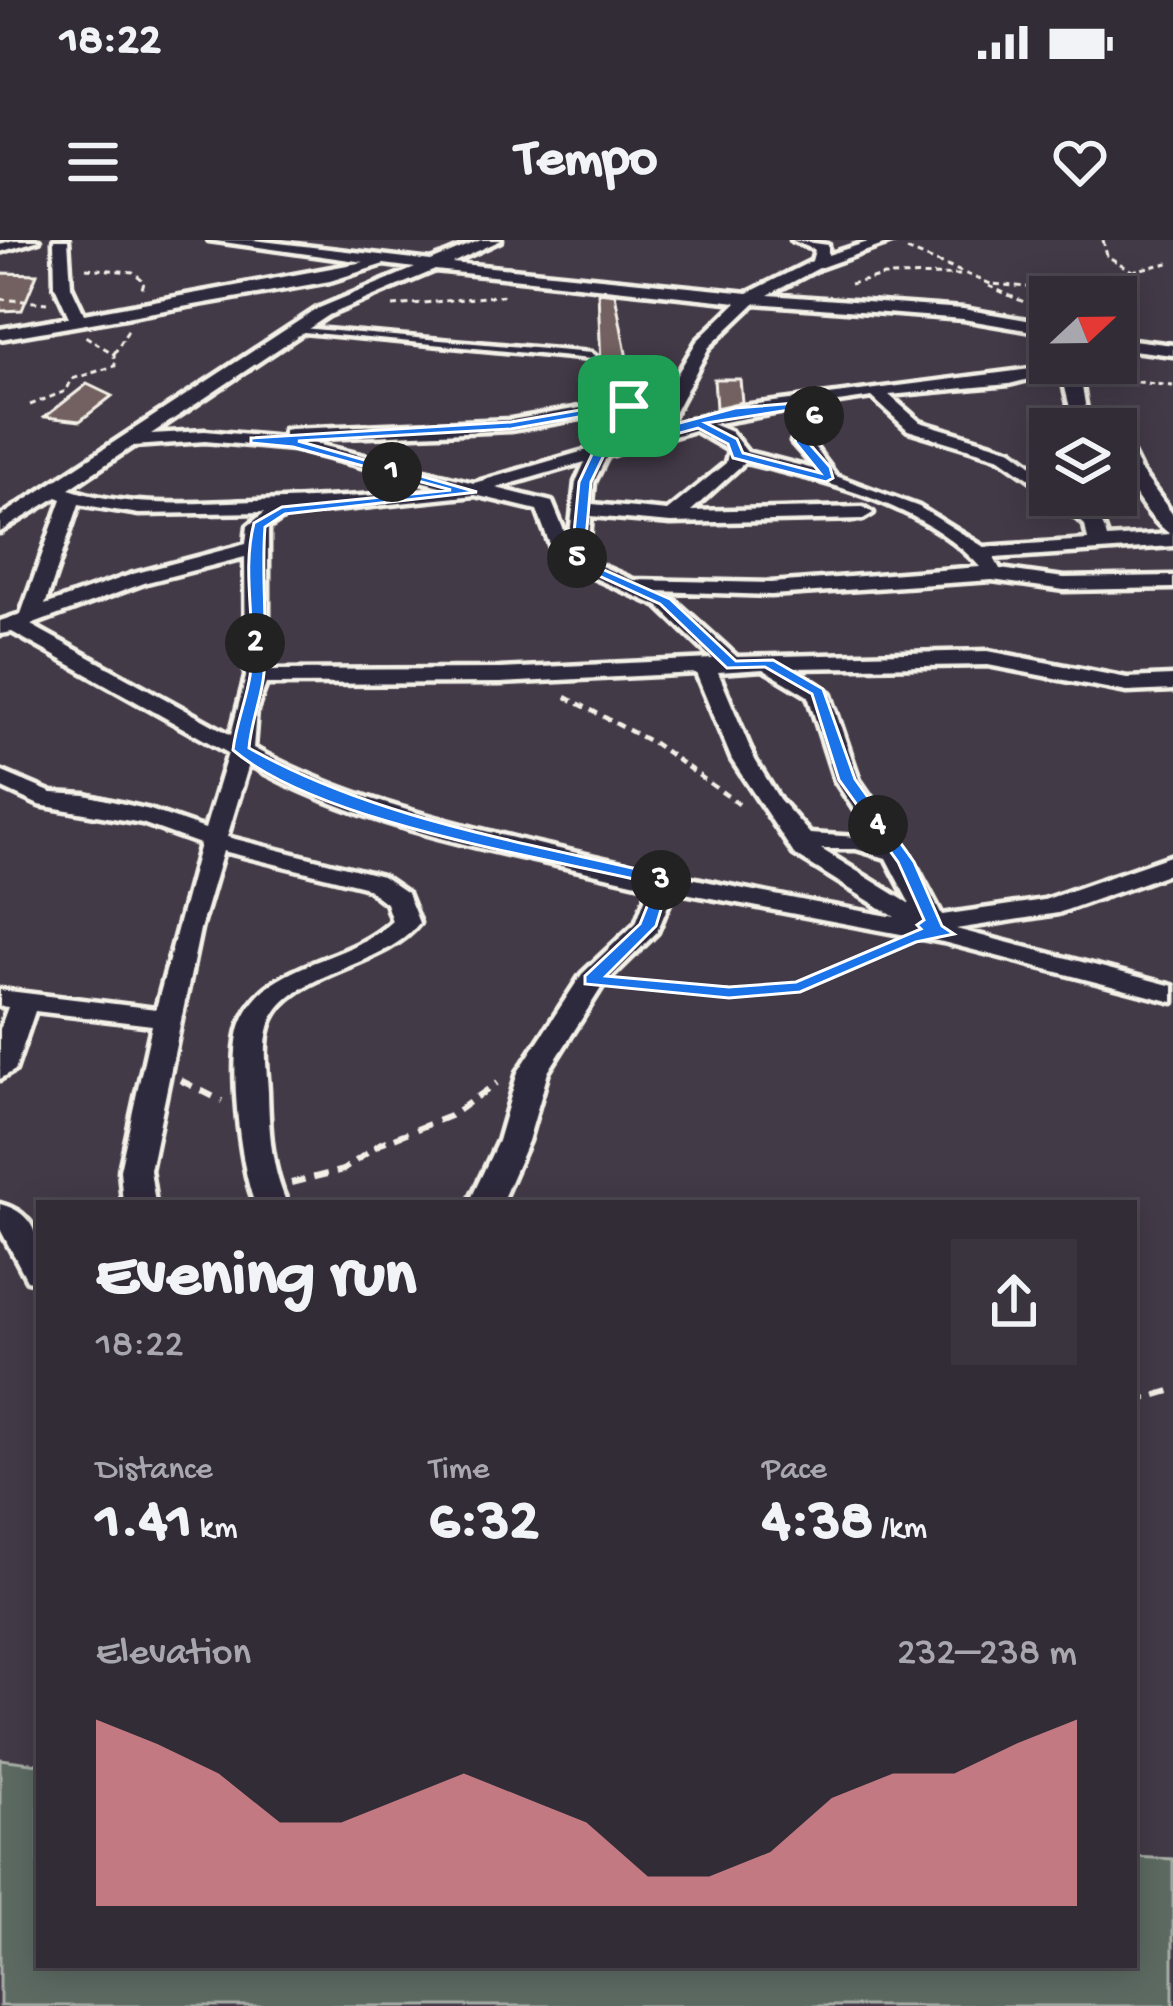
<!DOCTYPE html>
<meta charset="utf-8">
<style>
:root{--surface:#322c36;--page:#3a343e;--text:#f1f3f6;--muted:#a8a7ad;--line:#4d4851;--accent:#ff9aa2}
body{margin:0;font-family:"Gochi Hand",sans-serif;background:var(--page);color:var(--text);height:100vh;display:flex;flex-direction:column;font-size:45px;white-space:nowrap}
*{box-sizing:border-box;margin:0}
p{font-size:39px;color:var(--muted)}
.icon{flex:none;width:66px;height:66px;fill:none;stroke:currentColor;stroke-width:2;stroke-linecap:round;stroke-linejoin:round}
.map{position:relative;flex:1;overflow:hidden}
.side{position:absolute;left:36px;top:960px;width:1101px;height:768px;display:flex;flex-direction:column;background:var(--surface);border-radius:0px;box-shadow:0 6px 30px #0003,0 0 0 3px var(--line)}
.side>*{flex:none}
.needle{width:78px;rotate:68deg}
.tools{position:absolute;left:1029px;top:36px;display:grid;gap:24px}
.tools a{display:grid;place-items:center;width:108px;height:108px;border-radius:0px;background:var(--surface);box-shadow:0 6px 30px #0003,0 0 0 3px var(--line);font-size:60px}
.pin{position:absolute;display:grid;place-items:center;width:102px;height:102px;color:#fff;margin:-51px;border-radius:24px;box-shadow:0 6px 18px #0006}
.km{position:absolute;width:60px;height:60px;margin:-30px;border-radius:50%;background:#222;color:#fff;font-size:33px;line-height:60px;text-align:center}
.round{display:grid;place-items:center;flex:none;width:126px;height:126px;border-radius:0px;background:var(--page)}
.summary{display:flex;align-items:center;justify-content:space-between;height:204px;padding:0 60px}
h1{font-size:66px;font-weight:700;line-height:90px}
.metrics{display:grid;grid-template-columns:repeat(3,1fr);gap:18px;height:204px;padding:12px 60px}
.metrics div{display:grid;align-content:center}
.metrics b{font-size:60px;font-weight:700}
.metrics small{font-size:33px;font-weight:400}
.metrics p{font-size:33px}
.chart{height:336px;padding:24px 60px}
.chart p{display:flex;justify-content:space-between}
.chart svg{width:100%;height:216px;margin-top:12px;fill:var(--accent);opacity:.7}
.status{display:flex;justify-content:space-between;align-items:center;height:84px;padding:0 60px;background:var(--surface);direction:ltr}
.status svg{height:33px;fill:currentColor}
header{display:flex;justify-content:space-between;align-items:center;height:156px;padding:0 60px;background:var(--surface);font-size:54px;font-weight:700}
.map>svg:first-child{display:block}
</style>
<div class="status"><b>18:22</b><svg viewBox="0 0 49 12"><path d="M0 12V9h3v3zM5 12V6h3v6zM10 12V3h3v9zM15 12V0h3v12zM26 1h20v11H26zM47 4h2v5h-2z"/></svg></div>
<header><svg class="icon" aria-label="menu" viewBox="0 0 24 24"><path d="M4 6h16M4 12h16M4 18h16"/></svg>Tempo<svg class="icon" aria-label="heart" viewBox="0 0 24 24"><path d="M12 20l-8-8c-3-5 5-10 8-4 3-6 11-1 8 4z"/></svg></header>
<div class="map">
<svg width="1173" height="1766" viewBox="0 0 1173 1766">
<rect width="100%" height="100%" fill="#433a48"/>
<filter id="ink" filterUnits="userSpaceOnUse"><feTurbulence type="fractalNoise" baseFrequency=".00833" numOctaves="2"/><feDisplacementMap in="SourceGraphic" scale="24" xChannelSelector="R" yChannelSelector="G"/><feConvolveMatrix kernelMatrix="1 2 1 2 8 2 1 2 1" color-interpolation-filters="sRGB"/></filter>
<g filter="url(#ink)">
<!-- green -->
<path fill="#5b6b62" stroke="#a8aea5" stroke-width="3" d="M0 1519 39 1524V1725H1134V1617L1173 1619V1766H0Z"/>
<!-- building -->
<path fill="#736160" stroke="#f4f1e8" stroke-width="3" d="M0 33 37 34 22 70 0 71Z
M598 52 615 54 628 124H601Z
M714 139H740L742 162 716 168Z
M87 144 112 156 80 181 45 177Z"/>
<g fill="none" stroke-linecap="round" stroke-linejoin="round">
<defs>
<path id="service" d="M290 87 591 113 595 116 591 119 293 91 289 89Z"/>
<path id="minor" d="M14 0H39L0 12V4Z
M54 0H68L71 46 84 74 364 22 209 0H253L431 21 481 0H501L452 23 748 53 812 21 815 10 792 0 828 5V15L874 0H897L819 28 768 55 963 69 1050 84V94L963 79 755 63 709 107 672 177H660L661 164 511 190 296 199 474 243 735 167 1078 123 1086 170 1111 189H1090L1072 176 1061 131 1009 144 889 155 920 182 1012 210 1050 238V253L1000 218 908 190 872 157 825 164 810 201 836 236 919 267 984 307 1088 300 1085 285 1050 255C1078 255 1101 270 1107 298L1170 294C1141 272 1116 229 1116 193L1122 194 1140 230 1173 275V306L994 318 1000 329 1064 338 1173 336V348L1064 350 992 340 771 355 657 351 672 358 737 417 988 411 1127 438 1173 436V450L1127 452 988 425 792 428 829 452 859 540 909 613 942 675 1044 660 1173 615V632L1058 673 956 689 1173 746V762L943 702 674 651 657 692 603 745 548 832 528 901 501 963H469L498 901 518 832 582 734 636 683 650 646C515 614 371 593 249 524L227 597 382 636 407 653 419 683C383 730 285 730 269 787 263 807 267 831 268 852 269 890 271 928 287 963H255C240 928 227 815 242 781 249 764 262 749 278 740 315 717 359 712 392 681L386 663 364 646 223 611 200 689 150 930 155 963H123L120 930 152 785 35 771 15 830 0 839V789L8 767 0 766V750L156 769 200 604 142 583 39 565 0 547V531L52 553 85 555 150 570 205 589 228 513 12 392 0 394V381L21 374 62 259 57 257 0 292V277L317 69 415 28 384 24 330 41 0 99V89L69 77 55 46ZM435 30 737 62 697 101 666 153 511 180 290 189 284 190V198L205 191 151 194 329 75ZM807 167 792 202 817 230 747 212 731 192 712 184ZM694 190 729 210 726 223 667 271 592 264 594 242 607 216ZM205 201 293 209 452 249C386 255 321 259 256 261 194 263 129 269 69 249L133 206ZM585 222 576 242 569 303 552 262 496 248ZM745 222C823 241 925 264 980 327L771 343 633 340 587 320 591 276 671 283 863 279 873 273 863 267 691 271ZM475 255 537 270 552 310 570 327 658 366 713 419 500 429 268 430V288L287 275ZM79 264 139 274 265 272 248 286 246 304 133 334 45 365ZM245 317 246 437 231 495 31 385 147 342ZM763 429 808 456 835 540 873 598 810 594 779 559 755 520 718 432ZM696 433 732 520 794 614 895 677C777 657 662 633 546 606 444 581 346 559 253 508L256 470 266 444 500 443ZM821 609H856L886 618 910 664Z
M1116 98 1173 105V115L1116 108Z
M0 964C42 975 39 1007 39 1043L27 1040 0 989Z"/>
</defs>
<!-- service casing -->
<use href="#service" stroke="#f4f1e8" stroke-width="9"/>
<!-- minor casing -->
<use href="#minor" stroke="#f4f1e8" stroke-width="9"/>
<!-- path-far2 -->
<path stroke="#f4f1e8" stroke-width="3" stroke-dasharray="6 4.5" stroke-linecap="butt" d="M1103 0 1107 16 1134 32
M907 10 991 44 1124 55 1135 50 1136 30 1173 22
M86 28 133 32 144 41 142 49
M850 44 884 36 962 35
M989 46 1026 63
M0 59 47 63
M393 66 505 55
M114 114 130 87
M1095 137 1173 146
M30 165 66 151 72 139 115 126 114 114 85 96"/>
<!-- path-far1 -->
<path stroke="#f4f1e8" stroke-width="4.5" stroke-dasharray="8 6" stroke-linecap="butt" d="M566 457 655 504 743 567
M623 743 729 753 800 747 889 708"/>
<!-- path -->
<path stroke="#f4f1e8" stroke-width="6" stroke-dasharray="14 9" stroke-linecap="butt" d="M180 840 222 861
M291 943 343 930 381 903 450 876 497 843
M1134 1162 1173 1150"/>
<!-- service -->
<use href="#service" fill="#2f2a3d" fill-rule="evenodd"/>
<!-- minor -->
<use href="#minor" fill="#2f2a3d" fill-rule="evenodd"/>
</g>
</g>
<!-- route -->
<path fill="#1a73e8" stroke="#fff" stroke-width="3" fill-rule="evenodd" d="M672 154 677 157 657 189 735 168 821 161 807 201 830 227 833 238 826 242 733 218 728 204 698 188 605 213 591 242 584 321 670 359 736 421 773 420 823 449 855 539 914 622 942 686 954 694 916 702 800 752 729 758 585 744V736L640 684 656 644C543 617 318 583 233 510 236 484 246 461 250 436 257 386 241 333 254 283L282 267 451 250 293 207 251 203V198L511 182ZM663 162 643 193 594 210 579 242 571 323 660 364 727 428 765 427 812 454 839 540 898 622 924 680 917 685 921 689 796 742 729 747 606 736 656 686 671 637C527 602 379 581 249 508 251 482 262 457 264 433 268 385 261 336 265 287L285 274 477 252 298 201 511 189ZM809 167 795 202 820 233 743 213 737 199 706 183Z"/>
</svg>
<div class="tools">
<a><svg class="needle" viewBox="-14 -14 28 28"><path d="M0-13l5 13h-10z" fill="#e53935"/><path d="M0 13l5-13h-10z" fill="#a8a7ad"/></svg></a>
<a><svg class="icon" aria-label="layers" viewBox="0 0 24 24"><path d="M12 4l9 5-9 5-9-5zM3 14l9 5 9-5"/></svg></a>
</div>
<div class="pin" style="left:629px;top:166px;background:#1e9e55"><svg class="icon" aria-label="arrive" viewBox="0 0 24 24"><path d="M6 21V4h12l-3 4 3 4H6"/></svg></div>
<b class="km" style="left:392px;top:232px">1</b>
<b class="km" style="left:255px;top:403px">2</b>
<b class="km" style="left:661px;top:640px">3</b>
<b class="km" style="left:878px;top:585px">4</b>
<b class="km" style="left:577px;top:318px">5</b>
<b class="km" style="left:814px;top:176px">6</b>
<section class="side">
<div class="summary"><div><h1>Evening run</h1><p>18:22</p></div><a class="round"><svg class="icon" aria-label="share" viewBox="0 0 24 24"><path d="M12 15V3M7 8l5-5 5 5M5 13v7h14v-7"/></svg></a></div>
<div class="metrics">
<div><p>Distance</p><b>1.41<small> km</small></b></div>
<div><p>Time</p><b>6:32</b></div>
<div><p>Pace</p><b>4:38<small> /km</small></b></div>
</div>
<div class="chart"><p><span>Elevation</span>232–238 m</p>
<svg viewBox="0 0 160 44" preserveAspectRatio="none"><path d="M0 44V6L10 11L20 17L30 27L40 27L50 22L60 17L70 22L80 27L90 38L100 38L110 33L120 22L130 17L140 17L150 11L160 6V44z"/></svg>
</div>
</section>
</div>
